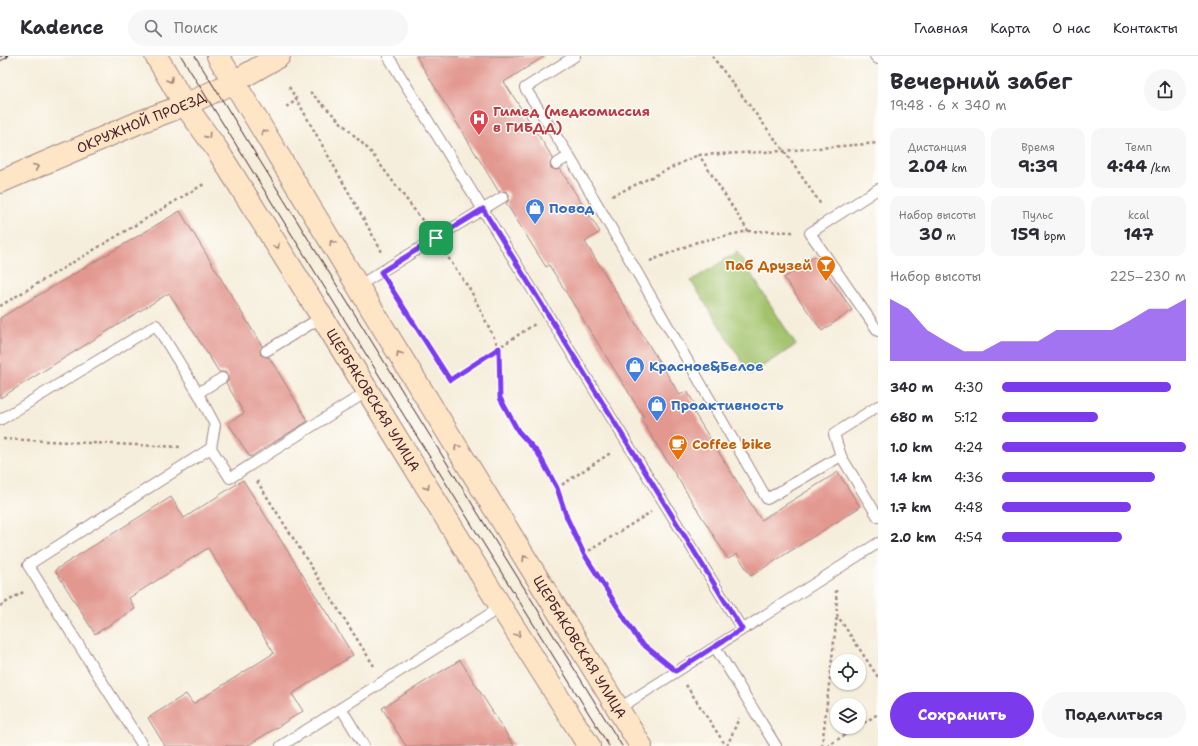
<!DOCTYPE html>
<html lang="ru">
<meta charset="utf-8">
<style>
:root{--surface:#fff;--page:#f7f7f7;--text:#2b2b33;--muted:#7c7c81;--line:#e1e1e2;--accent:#7c3aed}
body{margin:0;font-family:"Shantell Sans",sans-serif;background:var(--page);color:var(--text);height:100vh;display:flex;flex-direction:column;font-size:15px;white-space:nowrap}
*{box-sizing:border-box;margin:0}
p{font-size:13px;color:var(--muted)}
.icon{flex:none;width:22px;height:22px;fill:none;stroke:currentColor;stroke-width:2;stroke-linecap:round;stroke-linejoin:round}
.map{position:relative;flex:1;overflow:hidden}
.drawer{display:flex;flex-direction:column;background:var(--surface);width:320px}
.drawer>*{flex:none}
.fabs{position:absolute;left:830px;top:598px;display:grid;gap:8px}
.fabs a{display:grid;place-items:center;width:36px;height:36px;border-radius:50%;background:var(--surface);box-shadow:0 1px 3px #0004;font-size:20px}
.pin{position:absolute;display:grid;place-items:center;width:34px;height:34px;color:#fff;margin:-17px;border-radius:8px;box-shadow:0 2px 6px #0006}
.round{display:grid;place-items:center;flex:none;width:42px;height:42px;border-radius:21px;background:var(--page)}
.headline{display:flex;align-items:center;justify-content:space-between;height:68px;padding:0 12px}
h1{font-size:22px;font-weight:700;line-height:30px}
.metrics{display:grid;grid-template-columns:repeat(3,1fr);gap:6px;height:68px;padding:4px 12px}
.metrics div{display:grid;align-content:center;border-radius:10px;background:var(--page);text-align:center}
.metrics b{font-size:17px;font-weight:700}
.metrics small{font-size:11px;font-weight:400}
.metrics p{font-size:11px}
.chart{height:112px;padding:8px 12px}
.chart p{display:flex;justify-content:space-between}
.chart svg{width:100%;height:72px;margin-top:4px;fill:var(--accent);opacity:.7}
.cta{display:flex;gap:8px;margin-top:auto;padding:8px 12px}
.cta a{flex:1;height:46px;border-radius:24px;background:var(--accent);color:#fff;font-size:16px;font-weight:700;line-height:46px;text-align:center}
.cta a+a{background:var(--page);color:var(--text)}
ul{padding:0 12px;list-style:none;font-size:13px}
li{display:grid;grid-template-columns:64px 48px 1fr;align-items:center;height:30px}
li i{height:10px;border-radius:5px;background:var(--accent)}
header{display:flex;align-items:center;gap:24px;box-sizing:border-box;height:56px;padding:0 20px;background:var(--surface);border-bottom:1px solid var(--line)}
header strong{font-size:19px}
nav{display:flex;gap:22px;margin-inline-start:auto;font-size:14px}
.search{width:280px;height:36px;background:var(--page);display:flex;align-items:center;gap:10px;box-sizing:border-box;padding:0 14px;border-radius:22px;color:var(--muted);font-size:15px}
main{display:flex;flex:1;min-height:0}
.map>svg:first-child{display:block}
</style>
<header>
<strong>Kadence</strong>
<div class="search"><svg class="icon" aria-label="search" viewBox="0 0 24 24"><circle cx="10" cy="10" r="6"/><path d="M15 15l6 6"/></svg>Поиск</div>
<nav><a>Главная</a><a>Карта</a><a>О нас</a><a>Контакты</a></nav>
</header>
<main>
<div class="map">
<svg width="878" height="690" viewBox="0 0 878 690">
<rect width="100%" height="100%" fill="#fdfcf7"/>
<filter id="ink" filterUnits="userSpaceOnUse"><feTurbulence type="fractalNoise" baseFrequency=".025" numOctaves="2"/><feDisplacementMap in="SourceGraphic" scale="8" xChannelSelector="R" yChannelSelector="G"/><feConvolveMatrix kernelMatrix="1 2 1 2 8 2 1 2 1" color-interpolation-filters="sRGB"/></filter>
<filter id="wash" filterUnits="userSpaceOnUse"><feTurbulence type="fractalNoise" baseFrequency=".012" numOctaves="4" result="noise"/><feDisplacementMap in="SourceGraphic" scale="16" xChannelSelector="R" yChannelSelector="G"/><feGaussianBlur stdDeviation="0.9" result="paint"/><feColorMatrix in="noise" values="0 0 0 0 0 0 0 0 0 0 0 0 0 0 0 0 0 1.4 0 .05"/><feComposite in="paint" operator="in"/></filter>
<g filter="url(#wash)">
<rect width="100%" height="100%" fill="#f6eedc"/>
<!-- park -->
<path fill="#a2c36c" stroke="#76714c" d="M737 196 796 289 750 318 691 225Z"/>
<g id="blocks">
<!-- building -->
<path fill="#e2978f" d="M416 0H545L504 26 553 102 550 108 551 112 556 114 560 113 600 176 585 186 680 339 687 335 697 352 693 355 761 464 838 416 860 451 751 520 737 498 728 503 641 363 644 361 549 209 546 211 506 147 509 144V138L506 135 499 136Z
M180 155 262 290 260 295 261 299 266 301H269L308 365 250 401 228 367 244 357 226 327 228 325V319L225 316H219L169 237 0 342V262Z
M815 200 852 254 822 275 784 222Z
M243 424 353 599 292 638 303 655 247 690H165L148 662 186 638 193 648 274 597 208 492 129 542 135 553 95 578 55 514 171 441 184 462Z
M460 604 514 690H406L382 652Z"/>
</g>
</g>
<g filter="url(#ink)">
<use href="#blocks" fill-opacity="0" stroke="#a08684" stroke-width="1"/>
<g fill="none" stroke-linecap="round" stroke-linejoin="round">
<defs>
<path id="service" d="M388 0 742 573
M875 0 878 3
M569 100 634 211 767 443 841 400 878 461
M556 108 569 100 525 32 575 0
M878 133 810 177 878 275
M358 230 503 141
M266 295 322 261
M198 337 222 322
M0 364 156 269 198 337 215 369 211 392
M841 400 834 378 878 350
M715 591 776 690
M341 652 364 690
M618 653 878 487
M143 690 28 509 211 392 230 422 368 335
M281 690 501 551"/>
<g id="secondary">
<path id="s1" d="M156 0 185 49 216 92 322 261 501 551 589 690"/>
<path id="s2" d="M218 0 393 288 641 690"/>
<path id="s3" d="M0 126 140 66 185 49 234 26 279 0"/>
</g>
</defs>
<!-- service casing -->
<use href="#service" stroke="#a08684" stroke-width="12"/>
<!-- secondary casing -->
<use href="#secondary" stroke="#a08684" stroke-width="24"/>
<!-- path -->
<path stroke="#a08684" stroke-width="2.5" stroke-dasharray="3 3" stroke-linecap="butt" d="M712 0 784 95 822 150
M289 31 297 44 382 196
M310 36 370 95 425 168
M286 51 297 44
M612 140 698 99 784 95 878 87
M748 175 793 176
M445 197 471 235 499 292 500 341 518 375 538 397 557 432 567 462 584 498 639 585 662 604
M650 205 697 186 748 175 699 99
M390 230 449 324 535 268
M0 250 204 128
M3 383 180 391
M257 425 374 610
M557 432 612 396
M584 498 651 456
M836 534 837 559 878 621
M0 550 25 535
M686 629 726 690
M859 670 878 658
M727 690 739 662
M822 690 837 559
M827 690 858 671"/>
<!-- service -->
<use href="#service" stroke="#fff" stroke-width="10"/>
<!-- secondary -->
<use href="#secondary" stroke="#fde5c5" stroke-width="22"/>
<!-- tram -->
<path stroke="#4a1f2b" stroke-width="1" d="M181 0 609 690
M195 0 622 690"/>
<defs>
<path id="rail" d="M0 3 6 0"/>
</defs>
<!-- rail casing -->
<use href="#rail" stroke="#4a1f2b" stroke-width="4.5"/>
<!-- rail -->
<use href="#rail" stroke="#fdfcf7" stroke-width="3" stroke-dasharray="9" stroke-linecap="butt"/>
</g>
<!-- one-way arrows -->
<defs><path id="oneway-chevron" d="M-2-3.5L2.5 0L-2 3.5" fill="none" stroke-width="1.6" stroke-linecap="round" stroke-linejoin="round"/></defs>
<g stroke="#a48278">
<use href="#oneway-chevron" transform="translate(170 24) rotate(59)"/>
<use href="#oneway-chevron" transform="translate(264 76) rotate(-122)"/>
<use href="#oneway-chevron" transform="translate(208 80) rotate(55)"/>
<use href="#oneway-chevron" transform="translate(36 111) rotate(-23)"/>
<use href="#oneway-chevron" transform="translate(332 187) rotate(-121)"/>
<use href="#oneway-chevron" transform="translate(277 190) rotate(58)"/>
<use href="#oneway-chevron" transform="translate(399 298) rotate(-122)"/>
<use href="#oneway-chevron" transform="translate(457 391) rotate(-122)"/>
<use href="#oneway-chevron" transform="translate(427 431) rotate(58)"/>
<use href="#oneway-chevron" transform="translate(525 502) rotate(-122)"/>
<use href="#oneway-chevron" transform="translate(518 578) rotate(58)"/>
</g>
</g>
<g fill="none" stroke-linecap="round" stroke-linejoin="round" filter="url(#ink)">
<defs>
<path id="route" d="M483 153 742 573 676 615 639 585 584 498 567 462 557 432 538 397 518 375 500 342 499 292 450 324 381 216Z"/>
</defs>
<!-- route casing -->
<use href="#route" stroke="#fff" stroke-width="8"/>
<!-- route -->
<use href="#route" stroke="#7c3aed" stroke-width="5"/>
</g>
<!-- icons -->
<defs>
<symbol id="hospital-pin" viewBox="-11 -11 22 30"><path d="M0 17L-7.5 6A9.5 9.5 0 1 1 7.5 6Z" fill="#e0444e" stroke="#fdfcf7"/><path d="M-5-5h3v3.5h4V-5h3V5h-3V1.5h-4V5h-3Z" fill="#fff"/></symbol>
<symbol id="shop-pin" viewBox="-11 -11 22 30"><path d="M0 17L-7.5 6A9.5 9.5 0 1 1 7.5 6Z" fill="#3f7fe0" stroke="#fdfcf7"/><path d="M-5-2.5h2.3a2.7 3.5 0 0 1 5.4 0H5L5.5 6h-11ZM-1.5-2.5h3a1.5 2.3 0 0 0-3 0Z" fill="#fff"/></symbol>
<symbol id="bar-pin" viewBox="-11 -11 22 30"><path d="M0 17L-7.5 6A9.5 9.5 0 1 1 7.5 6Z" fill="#e8710a" stroke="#fdfcf7"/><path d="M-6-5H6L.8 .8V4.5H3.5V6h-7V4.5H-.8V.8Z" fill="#fff"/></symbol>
<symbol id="cafe-pin" viewBox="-11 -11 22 30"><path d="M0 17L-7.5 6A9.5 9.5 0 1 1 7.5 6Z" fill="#e8710a" stroke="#fdfcf7"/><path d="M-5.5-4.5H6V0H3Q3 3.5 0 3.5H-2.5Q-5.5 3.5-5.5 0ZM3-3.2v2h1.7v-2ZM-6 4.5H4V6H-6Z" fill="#fff"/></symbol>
</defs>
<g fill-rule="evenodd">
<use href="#hospital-pin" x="468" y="52" width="22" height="30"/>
<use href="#shop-pin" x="524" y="141" width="22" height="30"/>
<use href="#bar-pin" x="815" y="198" width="22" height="30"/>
<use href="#shop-pin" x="624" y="299" width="22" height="30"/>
<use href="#shop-pin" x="646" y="338" width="22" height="30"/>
<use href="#cafe-pin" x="667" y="377" width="22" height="30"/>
</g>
<g text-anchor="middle" stroke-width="3" stroke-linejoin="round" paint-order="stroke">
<!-- health labels -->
<g font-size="14" font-weight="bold" fill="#be3a42" stroke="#fdfcf7" text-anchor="start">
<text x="493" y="60">Гимед (медкомиссия<tspan x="493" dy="16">в ГИБДД)</tspan></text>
</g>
<!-- street labels -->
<g font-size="14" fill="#4a1f2b" stroke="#fdfcf7">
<text dy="5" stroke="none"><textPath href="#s3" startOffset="153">ОКРУЖНОЙ ПРОЕЗД</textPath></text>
<text dy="5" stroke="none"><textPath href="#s1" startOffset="407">ЩЕРБАКОВСКАЯ УЛИЦА</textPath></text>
<text dy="5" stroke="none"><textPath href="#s2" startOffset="693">ЩЕРБАКОВСКАЯ УЛИЦА</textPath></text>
</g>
<!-- shop labels -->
<g font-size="14" font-weight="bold" fill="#366cbe" stroke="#fdfcf7" text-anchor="start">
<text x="549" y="157">Повод</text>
<text x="649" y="315">Красное&amp;Белое</text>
<text x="671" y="354">Проактивность</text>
</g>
<!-- food labels -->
<g font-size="14" font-weight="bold" fill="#c56008" stroke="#fdfcf7" text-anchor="end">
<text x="812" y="214">Паб Друзей</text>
<text x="692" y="393" text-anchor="start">Coffee bike</text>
</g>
</g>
</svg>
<div class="fabs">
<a><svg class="icon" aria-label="locate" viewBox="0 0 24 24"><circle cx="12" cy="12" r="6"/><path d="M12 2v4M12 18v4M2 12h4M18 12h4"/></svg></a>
<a><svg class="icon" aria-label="layers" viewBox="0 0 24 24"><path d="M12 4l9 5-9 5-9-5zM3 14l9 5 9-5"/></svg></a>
</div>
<div class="pin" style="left:436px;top:182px;background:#1e9e55"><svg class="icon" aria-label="arrive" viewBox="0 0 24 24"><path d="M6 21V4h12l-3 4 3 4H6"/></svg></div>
</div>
<section class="drawer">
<div class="headline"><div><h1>Вечерний забег</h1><p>19:48 · 6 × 340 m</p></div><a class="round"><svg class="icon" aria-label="share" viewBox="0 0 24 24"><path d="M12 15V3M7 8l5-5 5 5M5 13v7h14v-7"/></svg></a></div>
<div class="metrics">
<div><p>Дистанция</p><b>2.04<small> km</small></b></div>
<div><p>Время</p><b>9:39</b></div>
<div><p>Темп</p><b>4:44<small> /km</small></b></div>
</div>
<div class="metrics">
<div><p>Набор высоты</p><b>30<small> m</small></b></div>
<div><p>Пульс</p><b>159<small> bpm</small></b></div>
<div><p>kcal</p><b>147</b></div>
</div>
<div class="chart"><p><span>Набор высоты</span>225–230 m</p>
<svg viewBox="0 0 160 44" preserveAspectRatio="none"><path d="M0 44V6L10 12L20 25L30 32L40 38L50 38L60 32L70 32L80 32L90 25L100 25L110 25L120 25L130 19L140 12L150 12L160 6V44z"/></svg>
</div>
<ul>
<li><b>340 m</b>4:30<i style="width:92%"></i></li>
<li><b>680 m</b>5:12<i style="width:52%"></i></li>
<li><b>1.0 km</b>4:24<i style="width:100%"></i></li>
<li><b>1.4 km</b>4:36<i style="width:83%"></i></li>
<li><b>1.7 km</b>4:48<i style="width:70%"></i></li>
<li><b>2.0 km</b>4:54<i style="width:65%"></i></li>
</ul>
<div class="cta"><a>Сохранить</a><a>Поделиться</a></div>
</section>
</main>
